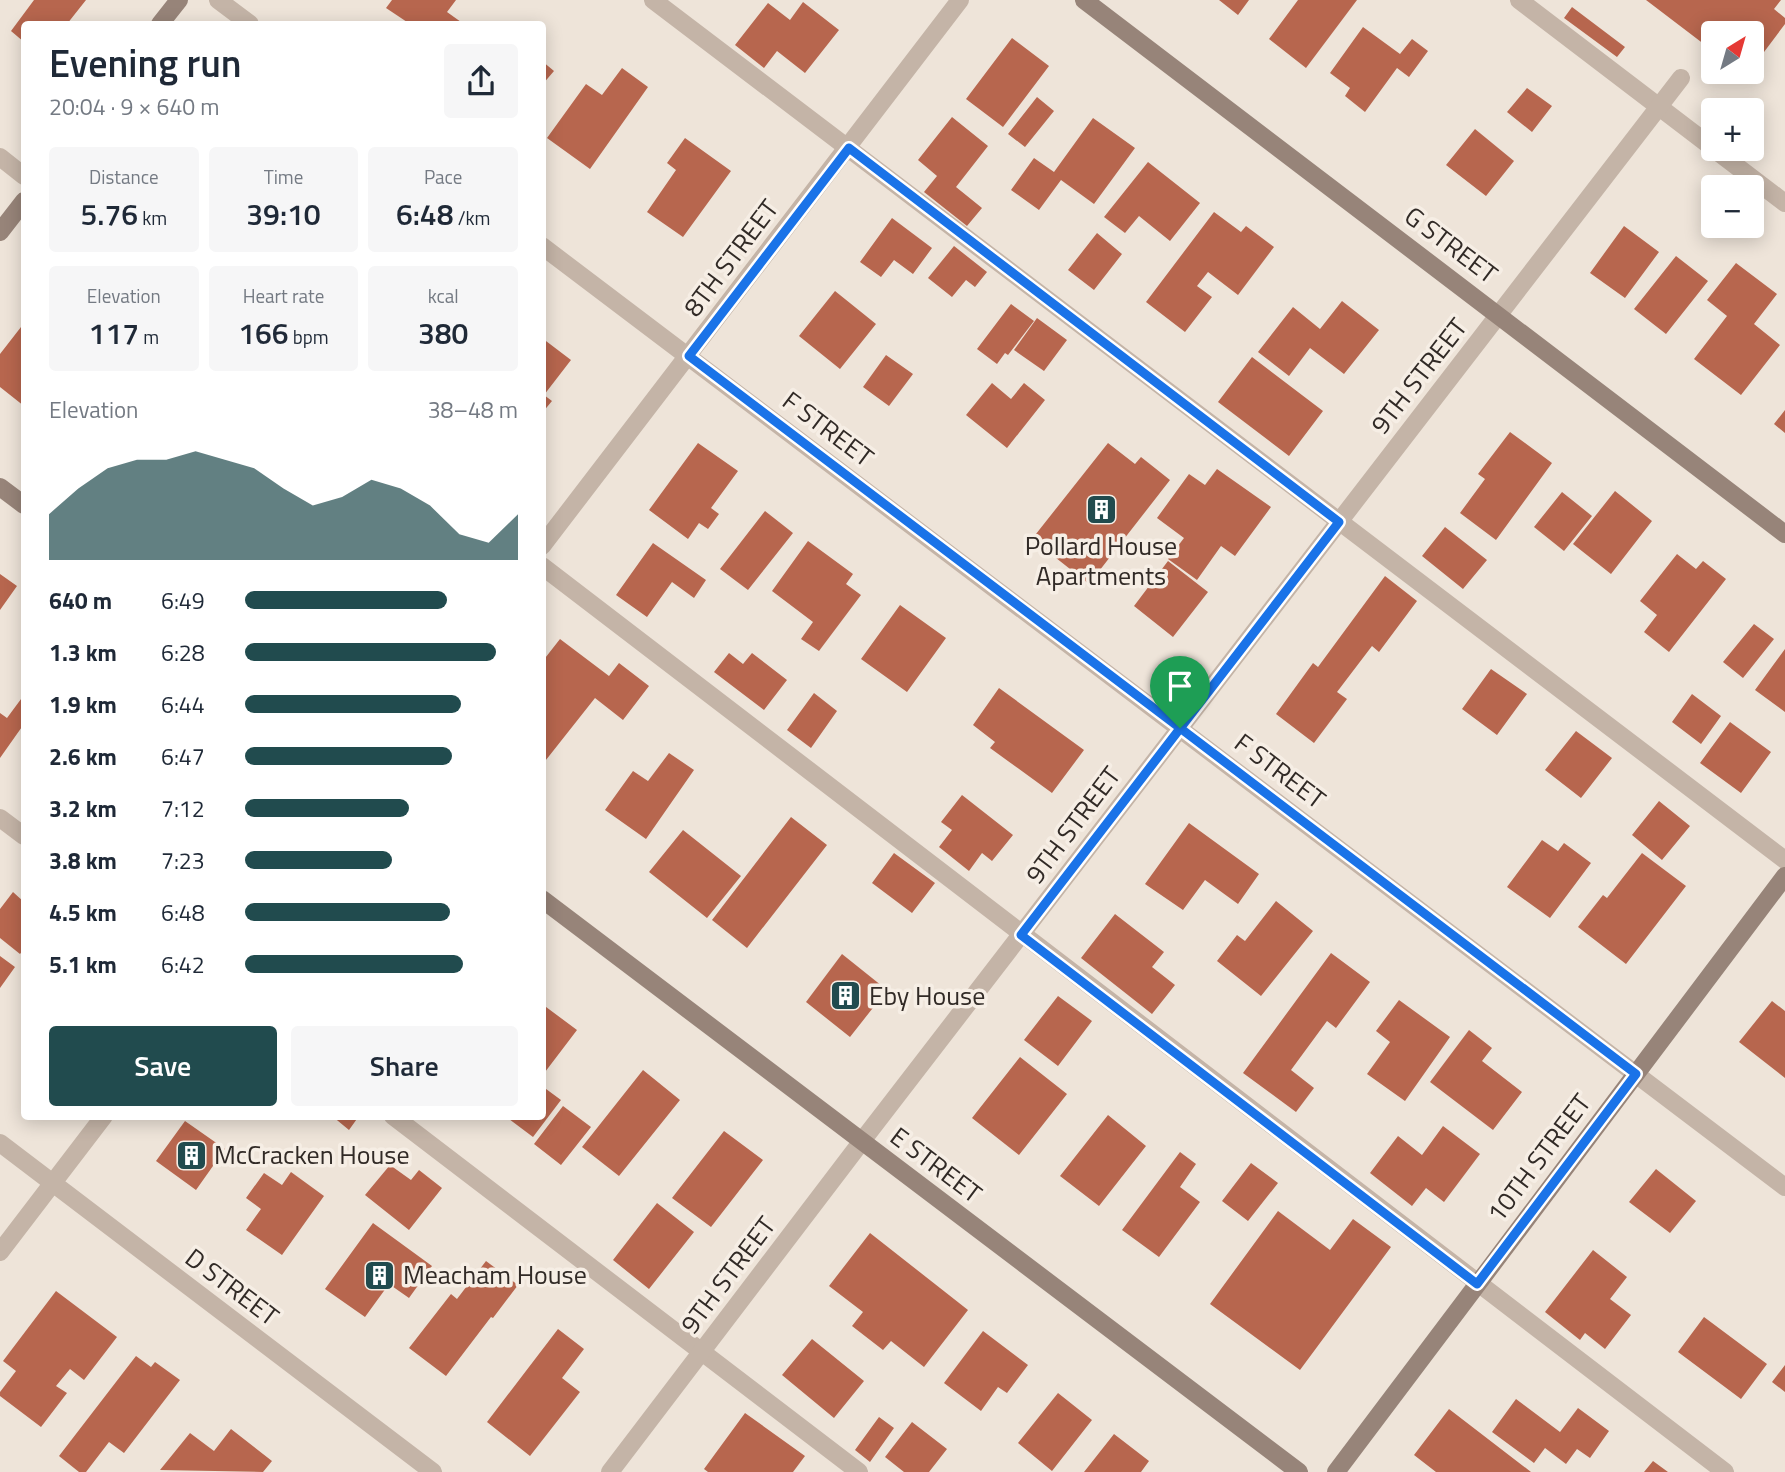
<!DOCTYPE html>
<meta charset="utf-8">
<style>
:root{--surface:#fff;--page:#f6f6f7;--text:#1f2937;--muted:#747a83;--accent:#214b4e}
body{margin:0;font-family:"Titillium Web",sans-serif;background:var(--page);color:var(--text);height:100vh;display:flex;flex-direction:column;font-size:26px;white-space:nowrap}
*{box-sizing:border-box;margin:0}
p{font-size:23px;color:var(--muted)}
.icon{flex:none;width:38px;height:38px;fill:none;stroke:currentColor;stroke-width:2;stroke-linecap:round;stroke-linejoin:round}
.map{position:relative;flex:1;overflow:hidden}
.panel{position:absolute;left:21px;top:21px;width:525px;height:1099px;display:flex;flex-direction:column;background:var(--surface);border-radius:7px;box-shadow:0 4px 18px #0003}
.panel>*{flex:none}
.needle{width:46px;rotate:37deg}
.fabs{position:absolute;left:1701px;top:21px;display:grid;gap:14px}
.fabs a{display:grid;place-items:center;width:63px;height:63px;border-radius:7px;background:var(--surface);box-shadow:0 4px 18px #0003;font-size:35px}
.pin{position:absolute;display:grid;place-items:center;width:60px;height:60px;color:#fff;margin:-72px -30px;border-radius:50% 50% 50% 0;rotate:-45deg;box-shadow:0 0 7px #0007}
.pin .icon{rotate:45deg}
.round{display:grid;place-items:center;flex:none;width:74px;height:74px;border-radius:7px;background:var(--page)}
.head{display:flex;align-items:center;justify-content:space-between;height:119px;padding:0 28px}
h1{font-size:38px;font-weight:600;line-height:52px}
.figures{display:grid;grid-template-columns:repeat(3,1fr);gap:10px;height:119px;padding:7px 28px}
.figures div{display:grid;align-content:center;border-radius:7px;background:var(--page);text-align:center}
.figures b{font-size:30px;font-weight:600}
.figures small{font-size:19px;font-weight:400}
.figures p{font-size:19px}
.chart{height:196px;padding:14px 28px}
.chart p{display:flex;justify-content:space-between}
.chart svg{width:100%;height:126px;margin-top:7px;fill:var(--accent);opacity:.7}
.cta{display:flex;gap:14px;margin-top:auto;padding:14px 28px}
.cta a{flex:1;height:80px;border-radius:7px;background:var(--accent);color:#fff;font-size:28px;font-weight:600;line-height:80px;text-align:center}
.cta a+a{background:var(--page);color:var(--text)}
ul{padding:0 28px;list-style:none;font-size:23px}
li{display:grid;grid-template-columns:112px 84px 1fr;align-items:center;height:52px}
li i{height:18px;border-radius:9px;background:var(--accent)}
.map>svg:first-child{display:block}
</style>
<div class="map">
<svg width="1785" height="1472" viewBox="0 0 1785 1472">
<rect width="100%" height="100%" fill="#eee4d9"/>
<!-- building -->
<path fill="#b7664e" d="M34 0H86L67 24H24V42L11 31Z
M392 0H456L447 12 461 22 459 24H410L386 8Z
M1219 0H1249L1238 15Z
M1298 0H1357L1306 68 1269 39Z
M1646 0H1781L1774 9 1785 18V24L1752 68V33H1713V51Z
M803 2 839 30 805 73 777 51 764 68 735 45 768 3 790 20Z
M1572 7 1625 47 1617 57 1564 18Z
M1363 27 1400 54 1412 39 1428 51 1409 77 1397 68 1365 112 1345 96 1350 88 1330 73Z
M1012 38 1049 66 1003 127 966 99Z
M542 61 554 71 542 85Z
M622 68 648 87 590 169 547 138 586 84 602 95Z
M1527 88 1552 106 1532 132 1507 112Z
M1037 97 1054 111 1025 147 1008 134Z
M1715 98 1727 107 1725 110H1713V119L1705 112Z
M952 117 988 146 956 187 982 208 967 226 924 192 937 176 918 160Z
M1093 118 1135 148 1094 204 1061 180 1039 210 1011 190 1034 158 1054 172Z
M1475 129 1514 161 1486 196 1446 165Z
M685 138 731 171 683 237 647 212 676 170 667 163Z
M1148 162 1200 203 1170 241 1139 216 1125 233 1104 217Z
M1214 212 1241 232 1246 226 1274 247 1238 295 1208 272 1197 286 1212 297 1185 332 1146 302Z
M892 218 932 248 913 274 894 260 881 277 860 262Z
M1624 226 1659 252 1625 298 1590 273Z
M1097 233 1122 254 1094 290 1068 270Z
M954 246 987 272 975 287 966 280 952 297 928 278Z
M1676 256 1708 281 1666 334 1634 309Z
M1736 263 1777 294 1754 324 1780 345 1741 395 1694 359 1727 316 1707 300Z
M835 291 876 324 840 369 799 336Z
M1342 301 1379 330 1344 374 1310 348 1289 376 1258 352 1293 307 1320 329Z
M1011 304 1034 321 1008 355 1005 353 997 364 977 349Z
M1037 318 1067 340 1044 371 1014 350Z
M21 327 24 330V406L0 387V354Z
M542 338 571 360 544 395 552 401 542 413Z
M886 355 913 374 889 406 863 387Z
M1252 357 1323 411 1289 456 1218 402Z
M992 383 1011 399 1024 383 1045 400 1007 448 966 415Z
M1785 410V433L1774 424Z
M1510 432 1552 463 1496 540 1460 513 1485 479 1478 474Z
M698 443 738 471 711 508 719 514 708 529 699 523 688 539 649 510Z
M1108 443 1135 464 1141 457 1170 480 1089 584 1032 539Z
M1217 469 1271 507 1235 556 1221 546 1197 580 1168 559 1184 538 1157 518 1189 474 1205 485Z
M1615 491 1652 521 1611 574 1573 544Z
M1562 492 1592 516 1564 551 1534 527Z
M765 511 793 533 748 590 720 569Z
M1445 527 1487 560 1463 589 1422 556Z
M808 541 853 574 846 584 861 595 819 651 801 639 813 622 772 591Z
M653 543 706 580 694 598 672 582 647 617 616 595Z
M1677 554 1696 569 1703 561 1726 579 1669 652 1644 632 1657 615 1640 601Z
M1168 561 1208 592 1173 637 1134 606Z
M0 574 17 586 0 610Z
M1385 576 1417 601 1379 652 1372 646 1337 692 1347 699 1314 743 1276 714 1313 663 1318 667Z
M900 605 946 638 907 692 861 659Z
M1754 624 1774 639 1743 678 1723 662Z
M560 639 609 676 619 663 649 686 623 720 595 698 542 765V662Z
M1785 649V712L1755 690Z
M729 653 743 664 752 653 787 680 764 710 714 672Z
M1491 669 1527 694 1497 735 1462 709Z
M999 688 1084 750 1052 793 990 748 995 742 973 725Z
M814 693 837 711 811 748 787 730Z
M1692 694 1721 716 1701 744 1672 722Z
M24 695V724L0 758V713L7 718Z
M1730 722 1771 752 1741 793 1700 763Z
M1576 731 1612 758 1581 798 1545 770Z
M669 753 694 770 646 839 605 810 633 771 648 781Z
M962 795 1013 835 992 861 982 853 969 871 939 847 952 830 941 822Z
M1659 801 1690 826 1662 860 1632 835Z
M791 817 827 845 747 948 712 920Z
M1189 823 1259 874 1238 904 1205 880 1183 910 1145 884Z
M683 830 741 876 707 918 649 872Z
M1542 840 1558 851 1564 843 1591 863 1550 918 1507 887Z
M894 853 935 883 912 913 872 883Z
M1642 853 1686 886 1626 964 1578 927 1603 895 1607 898Z
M13 892 24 902V949L20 954 0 938V909Z
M1276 901 1313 931 1261 996 1217 961 1237 935 1245 941Z
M1115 914 1164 952 1152 967 1175 985 1152 1014 1081 958Z
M1331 953 1370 982 1336 1028 1327 1021 1291 1070 1314 1088 1296 1112 1243 1073Z
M842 954 887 990 850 1037 806 1002Z
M0 956 15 967 0 988Z
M1058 996 1092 1021 1058 1066 1024 1040Z
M1399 1000 1450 1037 1405 1101 1367 1074 1390 1042 1376 1031Z
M1772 1001 1785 1011V1078L1739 1042Z
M542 1004 577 1030 542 1076Z
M1469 1030 1492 1048 1482 1061 1522 1092 1493 1130 1430 1082Z
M1020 1057 1067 1094 1019 1155 972 1118Z
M643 1070 680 1100 619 1176 582 1147Z
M542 1086 561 1100 533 1137 505 1116H542Z
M563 1106 591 1127 561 1165 534 1144Z
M1108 1115 1146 1146 1099 1206 1060 1176Z
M332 1116H359L349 1130Z
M185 1121 225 1149 196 1190 156 1161Z
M1443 1126 1480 1154 1444 1202 1426 1188 1412 1206 1370 1173 1398 1136 1422 1155Z
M724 1131 763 1160 711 1227 672 1198Z
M1180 1152 1196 1164 1180 1187 1200 1202 1159 1257 1122 1230Z
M1251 1163 1278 1183 1248 1221 1222 1201Z
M390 1165 411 1180 419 1170 442 1188 409 1230 365 1195Z
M1656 1169 1696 1201 1670 1233 1629 1202Z
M291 1172 324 1196 282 1255 246 1230 261 1209 246 1198 264 1173 282 1185Z
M657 1203 694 1232 649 1289 613 1260Z
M1278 1211 1330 1250 1353 1219 1391 1247 1300 1370 1210 1304Z
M373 1223 432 1266 409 1298 389 1284 365 1317 325 1289Z
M870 1233 968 1310 924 1367 891 1341 883 1350 852 1326 863 1312 829 1286Z
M1593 1250 1627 1277 1610 1299 1631 1315 1605 1349 1585 1333 1580 1340 1545 1312Z
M486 1261 518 1285 493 1318 491 1317 446 1376 409 1348 451 1294 457 1299Z
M56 1291 117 1337 84 1380 70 1369 56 1386 67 1393 41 1427 0 1396V1392L16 1371 3 1361Z
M1704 1317 1767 1364 1741 1399 1678 1352Z
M558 1329 584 1349 562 1378 580 1392 530 1456 487 1422Z
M983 1331 1028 1365 1007 1393 998 1387 981 1411 944 1383Z
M812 1339 864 1381 834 1418 782 1375Z
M136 1356 151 1367 155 1362 180 1380 124 1453 109 1442 86 1472H79L59 1456Z
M1785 1365V1392L1772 1382Z
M1058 1393 1092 1420 1052 1471 1018 1443Z
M1516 1399 1560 1432 1578 1408 1609 1431 1590 1458 1577 1449 1566 1464 1545 1448 1534 1463 1492 1432Z
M1449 1409 1531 1472H1436L1414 1455Z
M745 1413 805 1456 793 1472H708L704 1469Z
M879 1417 894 1428 870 1462 855 1450Z
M912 1422 947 1449 929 1472H904L885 1457Z
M231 1429 272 1461 263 1472 160 1470 190 1433 214 1451Z
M1114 1434 1149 1461 1141 1472H1084Z
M1653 1461 1668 1472H1644Z"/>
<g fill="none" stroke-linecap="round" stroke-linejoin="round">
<!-- lane -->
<path stroke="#c4b4a7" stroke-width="18" d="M653 0 1785 860
M1519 0 1713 148
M1714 149 1785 203
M0 157 24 176
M542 566 1725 1472
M0 818 24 836
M393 1116 859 1472"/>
<!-- street -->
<path stroke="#c4b4a7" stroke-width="18" d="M218 0 250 24
M542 246 1785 1187
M542 546 960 0
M0 1143 433 1472
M0 1252 104 1116
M610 1472 862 1141 1681 78"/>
<!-- secondary -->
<path stroke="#978479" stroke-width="18" d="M1084 0 1785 534
M160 24 179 0
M0 232 24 201
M0 487 24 505
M542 899 1299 1472
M1336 1472 1785 876"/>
</g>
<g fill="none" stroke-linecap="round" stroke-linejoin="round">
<defs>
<path id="route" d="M1180 728 689 356 849 148 1339 522 1021 935 1477 1284 1636 1074 1180 728"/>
</defs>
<!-- route casing -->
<use href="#route" stroke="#fff" stroke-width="14"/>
<!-- route -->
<use href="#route" stroke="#1a73e8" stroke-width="9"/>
</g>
<!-- icons -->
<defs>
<symbol id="building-square" viewBox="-11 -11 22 22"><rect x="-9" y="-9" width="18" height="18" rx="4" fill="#214b4e" stroke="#f6eee5"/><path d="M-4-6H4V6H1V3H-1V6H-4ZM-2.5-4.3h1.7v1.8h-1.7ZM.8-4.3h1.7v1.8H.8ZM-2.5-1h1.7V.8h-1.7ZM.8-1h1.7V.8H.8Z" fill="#fff"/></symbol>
</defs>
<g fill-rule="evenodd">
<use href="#building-square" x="1084" y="492" width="35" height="35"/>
<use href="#building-square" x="828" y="978" width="35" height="35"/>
<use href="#building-square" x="174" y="1138" width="35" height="35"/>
<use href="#building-square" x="362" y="1258" width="35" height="35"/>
</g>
<g text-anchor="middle" stroke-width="7" stroke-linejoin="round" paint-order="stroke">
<!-- street labels -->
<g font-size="26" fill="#312a26" stroke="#f6eee5">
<text transform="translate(1451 245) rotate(37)" y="9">G STREET</text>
<text transform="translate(731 258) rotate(-53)" y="9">8TH STREET</text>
<text transform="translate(1419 376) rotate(-52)" y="9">9TH STREET</text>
<text transform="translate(828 429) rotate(37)" y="9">F STREET</text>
<text transform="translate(1280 771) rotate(37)" y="9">F STREET</text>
<text transform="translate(1073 825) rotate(-53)" y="9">9TH STREET</text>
<text transform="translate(1539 1158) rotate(-53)" y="9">10TH STREET</text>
<text transform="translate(936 1165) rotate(37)" y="9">E STREET</text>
<text transform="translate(728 1275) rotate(-53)" y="9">9TH STREET</text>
<text transform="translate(232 1287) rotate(37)" y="9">D STREET</text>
</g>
<!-- poi labels -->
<g font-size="26" fill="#312a26" stroke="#f6eee5" text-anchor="start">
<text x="1101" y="555" text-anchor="middle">Pollard House<tspan x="1101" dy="30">Apartments</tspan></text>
<text x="869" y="1005">Eby House</text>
<text x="214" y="1164">McCracken House</text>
<text x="403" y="1284">Meacham House</text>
</g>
</g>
</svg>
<div class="fabs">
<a><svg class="needle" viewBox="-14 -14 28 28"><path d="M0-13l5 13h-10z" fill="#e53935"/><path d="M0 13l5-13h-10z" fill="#747a83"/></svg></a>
<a>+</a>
<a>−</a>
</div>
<div class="pin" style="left:1180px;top:728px;background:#1e9e55"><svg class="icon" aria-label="arrive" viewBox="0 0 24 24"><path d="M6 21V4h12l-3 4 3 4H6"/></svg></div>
<section class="panel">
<div class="head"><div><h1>Evening run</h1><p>20:04 · 9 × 640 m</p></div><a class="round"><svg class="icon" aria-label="share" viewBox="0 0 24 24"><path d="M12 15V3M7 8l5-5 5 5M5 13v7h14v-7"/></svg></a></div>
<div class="figures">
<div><p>Distance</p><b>5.76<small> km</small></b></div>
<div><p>Time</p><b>39:10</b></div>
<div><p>Pace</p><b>6:48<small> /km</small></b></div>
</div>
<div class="figures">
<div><p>Elevation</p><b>117<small> m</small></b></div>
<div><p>Heart rate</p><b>166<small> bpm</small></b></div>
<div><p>kcal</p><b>380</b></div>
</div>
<div class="chart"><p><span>Elevation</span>38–48 m</p>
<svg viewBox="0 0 160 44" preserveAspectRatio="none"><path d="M0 44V28L10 19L20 12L30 9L40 9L50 6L60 9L70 12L80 19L90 25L100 22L110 16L120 19L130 25L140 35L150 38L160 28V44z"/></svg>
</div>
<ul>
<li><b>640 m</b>6:49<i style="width:74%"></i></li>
<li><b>1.3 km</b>6:28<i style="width:92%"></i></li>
<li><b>1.9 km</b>6:44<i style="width:79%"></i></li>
<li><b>2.6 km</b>6:47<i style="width:76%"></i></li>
<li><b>3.2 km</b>7:12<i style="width:60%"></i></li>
<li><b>3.8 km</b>7:23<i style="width:54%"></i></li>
<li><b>4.5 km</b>6:48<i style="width:75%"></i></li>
<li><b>5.1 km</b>6:42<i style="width:80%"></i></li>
</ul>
<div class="cta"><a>Save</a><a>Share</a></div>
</section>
</div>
